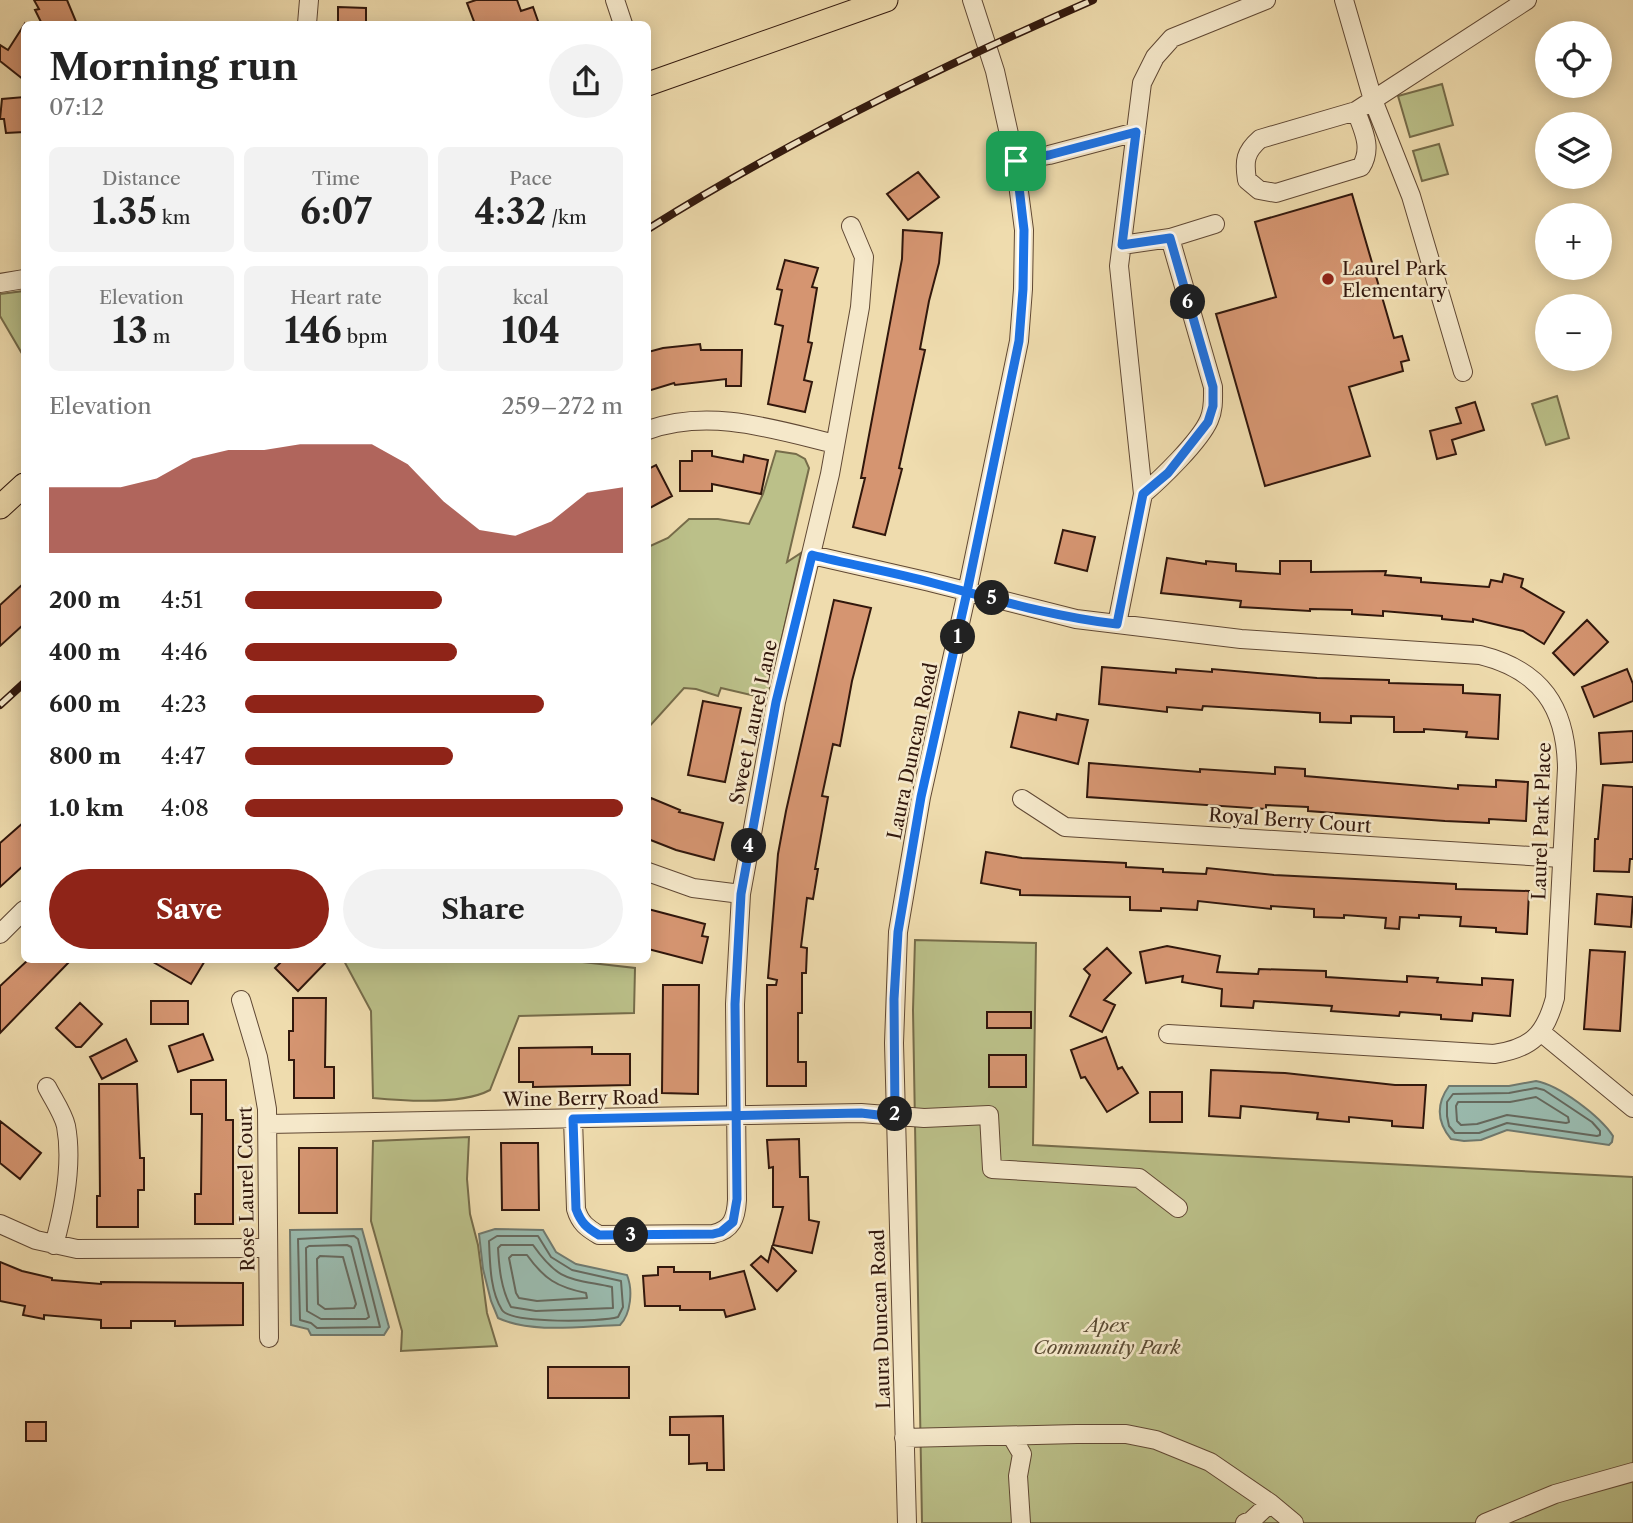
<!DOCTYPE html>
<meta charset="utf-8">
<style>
:root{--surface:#fff;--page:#f2f2f2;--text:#222;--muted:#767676;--accent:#8f2418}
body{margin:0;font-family:"Libre Caslon Text",serif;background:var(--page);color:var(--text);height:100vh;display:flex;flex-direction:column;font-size:26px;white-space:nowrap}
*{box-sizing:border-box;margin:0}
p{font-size:23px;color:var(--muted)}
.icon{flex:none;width:38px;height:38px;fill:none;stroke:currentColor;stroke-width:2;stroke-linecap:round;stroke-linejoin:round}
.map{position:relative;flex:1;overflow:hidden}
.side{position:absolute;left:21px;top:21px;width:630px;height:942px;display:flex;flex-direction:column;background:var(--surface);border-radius:10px;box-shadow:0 4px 18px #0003}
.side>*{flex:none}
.controls{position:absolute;left:1535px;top:21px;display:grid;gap:14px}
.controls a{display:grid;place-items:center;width:77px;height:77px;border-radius:50%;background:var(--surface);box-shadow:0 4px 18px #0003;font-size:35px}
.pin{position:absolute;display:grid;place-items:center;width:60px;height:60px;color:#fff;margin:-30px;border-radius:14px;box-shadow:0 4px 10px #0006}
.km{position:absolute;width:35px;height:35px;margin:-18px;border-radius:50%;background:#222;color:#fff;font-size:19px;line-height:35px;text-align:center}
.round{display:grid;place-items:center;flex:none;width:74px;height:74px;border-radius:37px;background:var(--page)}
.headline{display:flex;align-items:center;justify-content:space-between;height:119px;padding:0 28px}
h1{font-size:38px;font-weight:800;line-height:52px}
.metrics{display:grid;grid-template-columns:repeat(3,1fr);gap:10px;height:119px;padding:7px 28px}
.metrics div{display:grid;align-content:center;border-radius:10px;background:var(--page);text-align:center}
.metrics b{font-size:35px;font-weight:800}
.metrics small{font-size:19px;font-weight:400}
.metrics p{font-size:19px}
.chart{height:196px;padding:14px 28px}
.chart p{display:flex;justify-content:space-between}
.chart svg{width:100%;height:126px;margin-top:7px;fill:var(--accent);opacity:.7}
.primary-button{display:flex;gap:14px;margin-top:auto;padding:14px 28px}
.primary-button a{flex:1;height:80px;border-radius:42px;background:var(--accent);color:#fff;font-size:28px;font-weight:800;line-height:80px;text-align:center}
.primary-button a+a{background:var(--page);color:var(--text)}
ul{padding:0 28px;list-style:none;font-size:23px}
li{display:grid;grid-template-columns:112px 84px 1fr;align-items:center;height:52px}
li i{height:18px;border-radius:9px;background:var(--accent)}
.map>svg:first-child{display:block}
</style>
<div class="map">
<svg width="1633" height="1523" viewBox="0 0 1633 1523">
<rect width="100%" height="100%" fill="#efdcae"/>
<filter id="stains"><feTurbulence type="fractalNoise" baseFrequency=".00286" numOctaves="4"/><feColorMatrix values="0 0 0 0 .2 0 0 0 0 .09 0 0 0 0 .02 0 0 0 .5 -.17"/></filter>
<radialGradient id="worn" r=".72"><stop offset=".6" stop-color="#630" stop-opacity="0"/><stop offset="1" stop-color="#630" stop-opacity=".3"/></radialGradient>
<!-- green -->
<path fill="#bbc089" stroke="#766c4a" stroke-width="2" d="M1442 84 1453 125 1410 137 1398 96Z
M1439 144 1448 174 1422 181 1413 151Z
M24 291V357L0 316V294Z
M1557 396 1569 438 1546 445 1532 404Z
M776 451 796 454 805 459 809 468 787 562 801 553 768 699 721 688 718 696 696 689 684 688 648 728V547L668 538 689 519H718L749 524 763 494Z
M915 940 1036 943 1033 1145 1633 1177V1523H922L913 1010Z
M343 959H556L635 968 634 1013 519 1016 490 1090C462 1105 404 1101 373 1098L371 1011Z
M469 1137 467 1179 470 1214 478 1245 487 1313 497 1346 401 1351 402 1331 371 1221 373 1141Z"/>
<!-- water -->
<path fill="#9abbaf" stroke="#70796e" stroke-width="2" d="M1536 1081C1559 1085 1600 1116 1613 1136L1612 1142 1609 1145 1507 1130 1481 1140 1464 1141 1451 1139C1437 1122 1436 1104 1449 1086H1509Z
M362 1229 389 1327 384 1335H311L308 1329 291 1325 290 1230Z
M495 1229 543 1230 556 1252 576 1264 627 1275C633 1290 631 1314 620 1325 583 1326 532 1334 498 1318L491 1301 483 1269 479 1234Z"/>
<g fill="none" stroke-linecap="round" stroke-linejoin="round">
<!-- shore -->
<path stroke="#66695e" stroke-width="2" d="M1536 1088 1544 1090 1592 1122 1600 1131V1135L1597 1136 1507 1123 1479 1133H1455L1449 1126 1447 1116V1102L1453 1094 1509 1093Z
M1536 1097 1568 1117 1569 1122 1566 1123 1507 1115 1477 1124 1461 1125 1457 1121 1456 1106 1458 1102H1510Z
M354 1236 358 1239 380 1327 317 1328 311 1323 300 1320 298 1239Z
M497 1236H538L551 1257 572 1270 621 1281 623 1307 618 1317C602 1322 511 1324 502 1310 490 1291 490 1263 489 1241Z
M347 1245 351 1247 369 1317 366 1319H321L307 1311 306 1248 309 1246Z
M501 1245H533C559 1282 569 1278 612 1287L613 1308 536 1311 511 1307C501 1289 499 1267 498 1248Z
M512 1255H527C544 1279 557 1287 586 1293L587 1298 537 1301 519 1298 516 1293 509 1258Z
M320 1256 343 1257 356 1304 354 1308 325 1309 318 1304 317 1259Z"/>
</g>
<!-- building -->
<path fill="#d59571" stroke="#31170c" stroke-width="2" d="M34 0H67L77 24H42L35 10 39 9Z
M476 0H517L521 11 533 7 539 24H475L467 3Z
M338 7 366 8V24H338Z
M24 25V80L0 61V45L8 50Z
M24 97V132L6 133 4 119H0L2 99Z
M918 172 939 197 908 220 887 194Z
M1352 194 1394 338 1402 336 1409 360 1401 362 1403 371 1349 387 1370 456 1265 486 1216 314 1276 297 1255 222Z
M903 230 942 233 939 263 929 301 920 349 925 350 899 468 902 469 885 535 853 527 865 478H861L902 259Z
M785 260 818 268 812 287 817 288 808 342 812 343 804 380 812 382 805 412 768 404 783 326 775 324 782 290 777 289Z
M700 344 701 350H742L741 386H726V379L675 385 674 383 648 391V352L663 348Z
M1475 402 1484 430 1452 440 1456 454 1437 459 1430 431 1461 423 1456 408Z
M692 451H712V456L743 462 744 455 768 460 761 494 712 484V491H680V461H692Z
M656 465 672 496 648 509V469Z
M1063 530 1095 537 1087 571 1055 563Z
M1167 558 1206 564V561L1236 564V571L1280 574V561H1311V572L1386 571 1385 575 1421 578V582L1489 587 1491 580 1502 582 1504 574 1523 579 1521 587 1564 612 1544 644 1523 631 1473 619V622L1442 619V616L1383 611V616L1352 614V610L1310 609V611L1240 607 1241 601 1161 593Z
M24 583V624L0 646V605Z
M834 600 871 608 852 681 840 746 833 744 822 796 828 797 815 869H818L813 899 807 898 801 947 807 948 806 973H802V1013H798V1062H806V1086H767V985H776L777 980 768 978 778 854 786 811Z
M1587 620 1608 642 1574 675 1553 653Z
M1102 667 1176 673V669L1212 672V669L1317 678 1389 680V683L1463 685V693L1500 695 1498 739 1466 737 1467 732 1424 729V732H1394V717L1351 716V723L1320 722V713L1203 706 1202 710 1167 707V712L1099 704Z
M1627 669 1633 684V701L1594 717 1582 687Z
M703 701 741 708 725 782 688 775Z
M1019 712 1056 720 1057 714 1088 720 1078 764 1011 747Z
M1633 731V762L1601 764 1599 733Z
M1089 763 1200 772V769L1275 774V767L1305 769V776L1458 789V785L1496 787V780L1528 782 1526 821 1489 819V823L1445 821 1308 811V807L1266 805V809L1087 797Z
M1603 785 1633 787V859H1630L1629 872 1594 871 1595 839H1598Z
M651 798 680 810 679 812 723 823 714 860 676 850 648 839V807Z
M24 822V865L0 887V843Z
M986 852 1022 858 1126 863V867L1163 869V872L1206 874 1207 868 1274 875 1456 884V889L1529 891 1527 934 1496 932V928L1460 926 1461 917 1419 915V918L1400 917 1399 929 1385 928 1386 918 1344 915V918L1314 917V909L1271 906V909L1198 901 1197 910 1161 908V911L1130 910V897L1020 895V890L981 883Z
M1597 894 1633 897 1631 927 1595 924Z
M648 909 705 924 702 936 708 937 702 963 648 949Z
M1167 946 1220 956 1217 972 1258 974 1259 969 1326 971V977L1407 982V976L1438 978 1437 982 1482 985V978L1513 980 1510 1016 1473 1013 1472 1021 1441 1019V1015L1400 1012 1399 1016 1331 1011 1332 1006 1254 1001 1253 1008 1221 1006 1222 989 1182 982 1183 976 1146 983 1140 952Z
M1107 948 1131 973 1104 1000 1115 1005 1102 1032 1070 1016 1090 975 1084 969Z
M1590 950 1625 952 1620 1031 1584 1029Z
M29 959H72L0 1033V986Z
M148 959H206L191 984Z
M284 959H329L298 991 275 968Z
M663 985H699L698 1094 662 1093Z
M293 998H326L325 1067H334V1098H294V1060H289V1031H293Z
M151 1001H188V1024H151Z
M80 1003 102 1024 81 1047H76L56 1028Z
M987 1012H1031V1028H987Z
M203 1034 213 1060 178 1072 169 1046Z
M1106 1037 1118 1069 1122 1067 1138 1093 1107 1112 1085 1077 1081 1078 1071 1050Z
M126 1039 137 1061 102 1079 90 1057Z
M592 1047V1054H630V1085L533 1087V1082H519V1048Z
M989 1055H1026V1087H989Z
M1211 1070 1285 1073 1395 1085H1426L1423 1128 1392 1126V1121L1349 1117V1122L1317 1119 1318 1113 1241 1106 1240 1118 1209 1116Z
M191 1080H226V1120H233V1224H195V1194H201L202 1114H191Z
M99 1084H137L140 1158H144V1190H138V1227H97V1196H100Z
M1150 1092H1182V1122H1150Z
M0 1121 41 1153 20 1179 0 1163Z
M799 1139 800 1177H808L809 1220 819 1222 812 1253 773 1245 783 1207H773V1167L769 1168 767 1140Z
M501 1143H538L539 1210H502Z
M299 1148H337V1213H299Z
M772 1247 796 1271 777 1291 751 1265 761 1256 768 1262Z
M0 1262 22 1271 52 1278V1280L101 1284V1282L243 1283V1325L175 1326V1321H131V1328H101V1320L44 1315V1319L23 1315 25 1306 0 1301Z
M658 1267H674V1272H710V1279L744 1271 755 1309 726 1317 724 1310H680V1306H645L643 1276 658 1275Z
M548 1367H629V1398H548Z
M723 1416 724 1470H707V1463L689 1464V1435H670V1417Z
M26 1422H46V1441H26Z"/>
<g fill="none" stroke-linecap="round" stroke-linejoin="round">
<defs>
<path id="minor" d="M615 0 623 24
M1344 0 1373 100 1411 196 1463 372
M307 24 309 0
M1356 111C1363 130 1373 148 1361 167L1276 193 1259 190 1247 180C1244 161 1245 152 1260 139L1356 111 1527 0
M1015 161 1049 155 1136 132
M1122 245 1170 238 1215 224
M0 283 24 279
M648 430C710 408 773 429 835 444
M1143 494C1161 479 1200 441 1209 420 1214 409 1213 398 1213 387L1170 238
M812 555 930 582 1076 619 1241 639 1480 655C1541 670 1566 707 1567 768L1555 998C1545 1035 1532 1048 1494 1054L1168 1034
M1117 624 1143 494 1119 266 1142 83 1155 57 1172 38 1266 0
M1022 799 1065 827 1562 858
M648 872 693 888 741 894
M0 934 24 910
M241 1000 258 1057 267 1109 269 1338
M1542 1033 1633 1108
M47 1087C53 1099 63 1113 66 1126 73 1164 64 1209 54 1245
M573 1119 576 1209C580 1223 587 1228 599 1235L713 1234C732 1230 736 1218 737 1200L735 1004 741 894 776 702 830 474 860 307 864 257 851 226
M268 1124 861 1113 924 1118 989 1115 992 1169 1139 1178 1178 1208
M0 1224 36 1240 77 1249 267 1248
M1012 1437 1022 1454 1018 1476 1021 1523
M904 1438 1077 1434H1126L1156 1440 1210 1462 1270 1503 1294 1523
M907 1523 894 1043 898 932 921 797 967 592 1019 341 1023 289 1024 230 1015 161 995 71 972 0
M1245 1523 1251 1521 1270 1503
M1485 1523 1555 1494 1633 1472"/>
<path id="major" d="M648 84 886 0
M0 507 24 485"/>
</defs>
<!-- minor casing -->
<use href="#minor" stroke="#604834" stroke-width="20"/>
<!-- major casing -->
<use href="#major" stroke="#31170c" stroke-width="25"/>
<!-- minor -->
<use href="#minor" stroke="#f5e8ca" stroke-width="18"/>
<!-- major -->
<use href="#major" stroke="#efdcae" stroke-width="23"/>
<defs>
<path id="rail" d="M648 229C790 140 939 67 1093 0
M0 705 24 683"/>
</defs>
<!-- rail casing -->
<use href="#rail" stroke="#31170c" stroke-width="8"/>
<!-- rail -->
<use href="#rail" stroke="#f5e8ca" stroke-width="5" stroke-dasharray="16" stroke-linecap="butt"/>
</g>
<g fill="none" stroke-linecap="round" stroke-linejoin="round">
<defs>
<path id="route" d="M1016 161 1024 230 1023 289 1019 341 967 592 921 797 898 932 894 999 895 1117 861 1113 573 1119 576 1209C581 1223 587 1228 599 1235L713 1234 721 1232 733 1222 737 1199 735 1004 741 894 776 702 812 555C852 565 893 572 933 583 994 599 1054 617 1117 624L1143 494 1168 473 1208 422 1213 406V387L1170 238 1122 245 1136 132 1049 155 1016 161"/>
</defs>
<!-- route casing -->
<use href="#route" stroke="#fff" stroke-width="14"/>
<!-- route -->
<use href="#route" stroke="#1a73e8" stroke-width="9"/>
</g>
<!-- markers -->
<circle fill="#8f2418" stroke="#f5e8ca" stroke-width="2.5" cx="1328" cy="279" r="7"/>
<g text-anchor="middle" stroke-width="5" stroke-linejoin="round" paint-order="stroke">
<!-- poi labels -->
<g font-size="19" fill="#31170c" stroke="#f5e8ca" text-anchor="start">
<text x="1342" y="275">Laurel Park<tspan x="1342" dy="22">Elementary</tspan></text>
</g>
<!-- street labels -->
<g font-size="19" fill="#31170c" stroke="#f5e8ca">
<text transform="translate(753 722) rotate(-78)" y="7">Sweet Laurel Lane</text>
<text transform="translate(912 751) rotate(-78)" y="7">Laura Duncan Road</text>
<text transform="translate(1290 820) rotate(4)" y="7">Royal Berry Court</text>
<text transform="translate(1541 821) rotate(-88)" y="7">Laurel Park Place</text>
<text transform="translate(581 1098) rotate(-1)" y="7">Wine Berry Road</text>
<text transform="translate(246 1189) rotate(-91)" y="7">Rose Laurel Court</text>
<text transform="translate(880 1319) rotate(-92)" y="7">Laura Duncan Road</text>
</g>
<!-- park labels -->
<g font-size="19" font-style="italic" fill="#5a4a32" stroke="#f5e8ca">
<text x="1107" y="1332">Apex<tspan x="1107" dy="22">Community Park</tspan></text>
</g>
</g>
<rect width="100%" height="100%" filter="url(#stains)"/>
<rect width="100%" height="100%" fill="url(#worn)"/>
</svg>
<div class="controls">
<a><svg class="icon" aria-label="locate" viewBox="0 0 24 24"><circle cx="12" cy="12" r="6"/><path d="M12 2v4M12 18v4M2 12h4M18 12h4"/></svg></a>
<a><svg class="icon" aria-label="layers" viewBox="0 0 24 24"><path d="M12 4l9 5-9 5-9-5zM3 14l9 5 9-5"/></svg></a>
<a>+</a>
<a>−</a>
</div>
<div class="pin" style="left:1016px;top:161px;background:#1e9e55"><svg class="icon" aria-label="arrive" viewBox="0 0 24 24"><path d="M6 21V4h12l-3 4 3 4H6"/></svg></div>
<b class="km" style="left:958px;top:637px">1</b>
<b class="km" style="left:895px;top:1114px">2</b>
<b class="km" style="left:631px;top:1235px">3</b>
<b class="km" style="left:749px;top:846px">4</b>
<b class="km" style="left:992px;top:598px">5</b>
<b class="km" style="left:1188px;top:302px">6</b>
<section class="side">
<div class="headline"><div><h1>Morning run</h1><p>07:12</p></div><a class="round"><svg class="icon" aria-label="share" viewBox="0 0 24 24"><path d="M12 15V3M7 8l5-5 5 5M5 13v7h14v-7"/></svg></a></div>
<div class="metrics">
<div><p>Distance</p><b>1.35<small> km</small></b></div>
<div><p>Time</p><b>6:07</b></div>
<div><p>Pace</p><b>4:32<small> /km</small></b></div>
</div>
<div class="metrics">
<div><p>Elevation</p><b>13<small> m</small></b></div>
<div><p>Heart rate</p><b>146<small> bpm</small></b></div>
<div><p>kcal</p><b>104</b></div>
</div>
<div class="chart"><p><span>Elevation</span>259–272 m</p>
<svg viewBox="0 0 160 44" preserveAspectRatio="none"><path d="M0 44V21L10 21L20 21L30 18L40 11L50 8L60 8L70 6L80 6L90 6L100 13L110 26L120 36L130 38L140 33L150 23L160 21V44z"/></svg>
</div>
<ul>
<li><b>200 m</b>4:51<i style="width:52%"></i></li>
<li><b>400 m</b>4:46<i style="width:56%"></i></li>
<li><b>600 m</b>4:23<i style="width:79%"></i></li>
<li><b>800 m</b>4:47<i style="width:55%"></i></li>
<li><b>1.0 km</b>4:08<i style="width:100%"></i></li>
</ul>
<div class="primary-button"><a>Save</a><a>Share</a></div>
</section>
</div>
